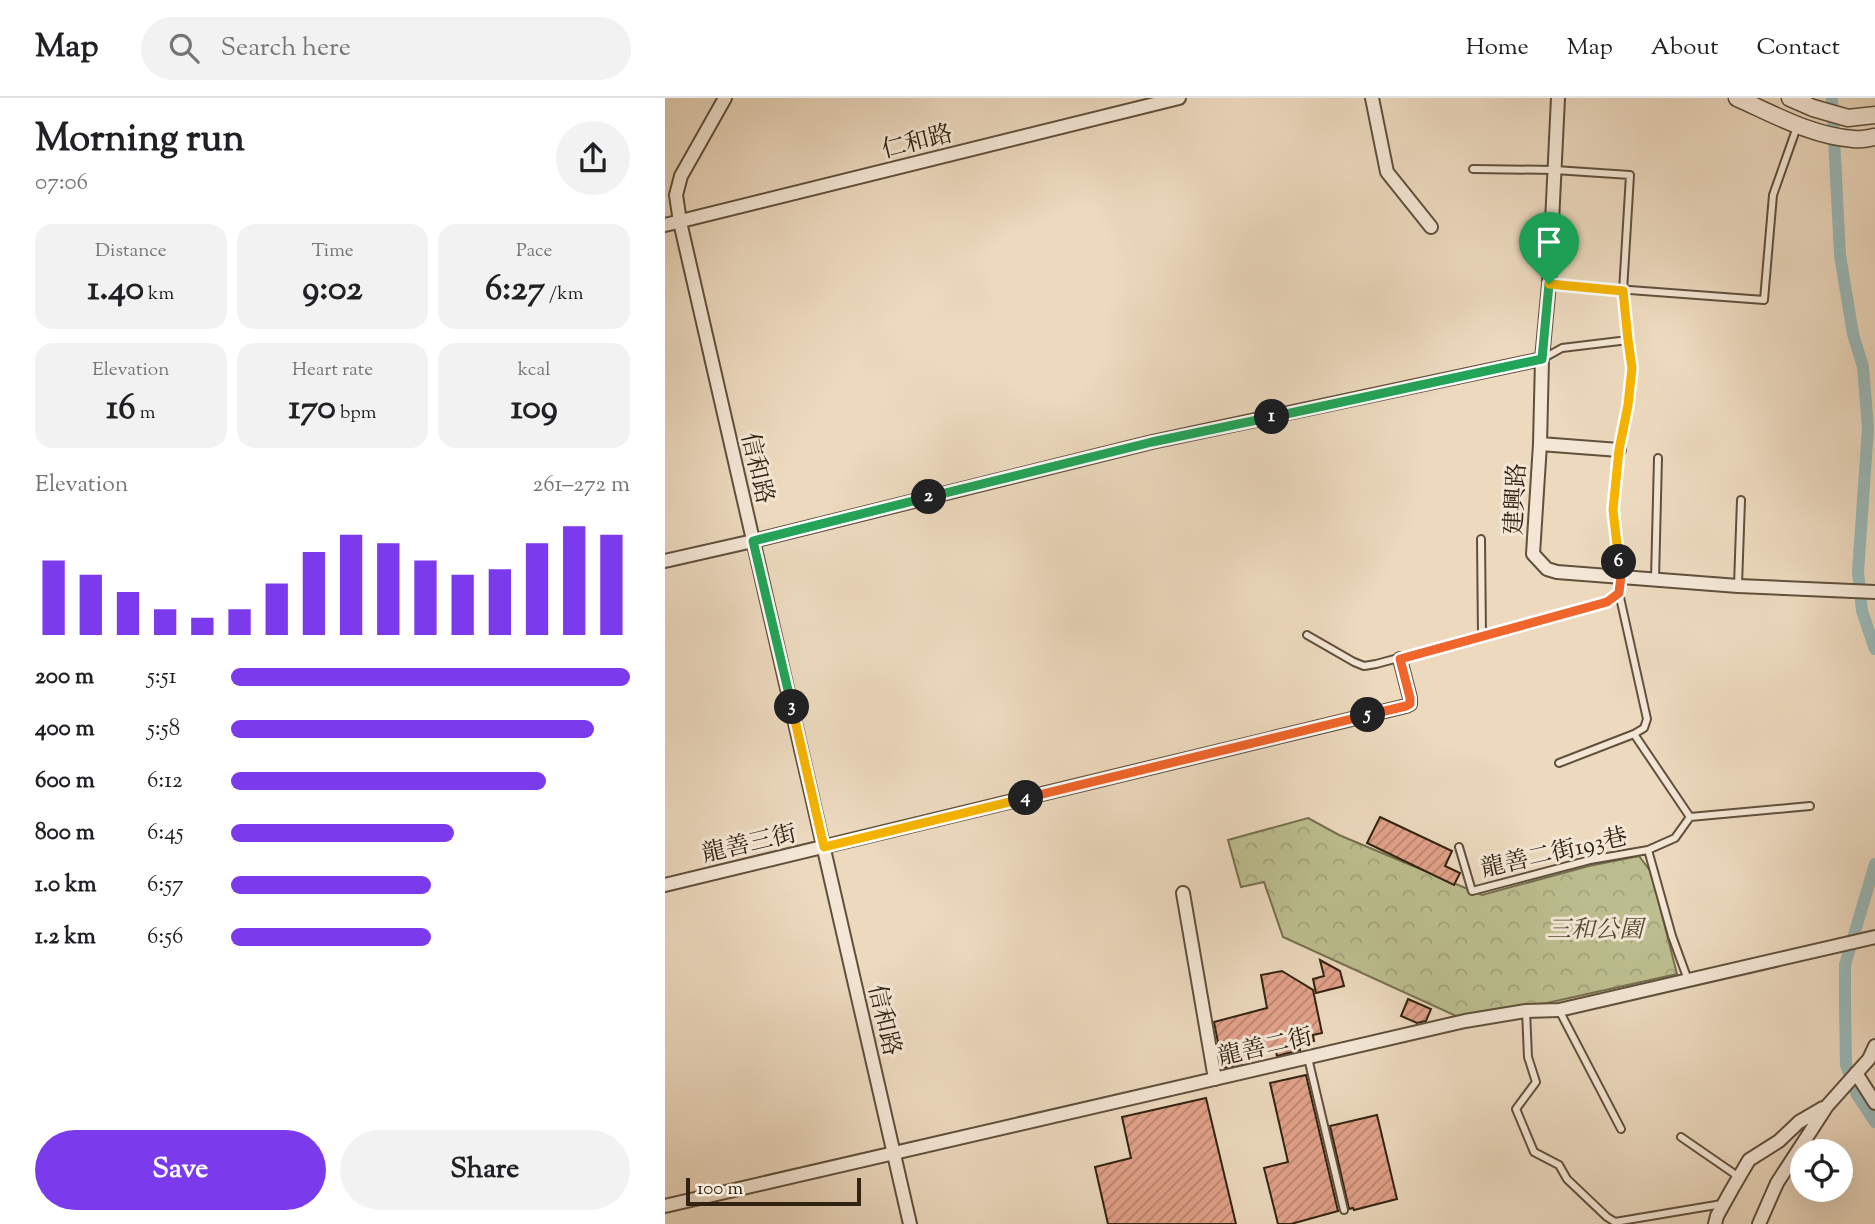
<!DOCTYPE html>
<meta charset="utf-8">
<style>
:root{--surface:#fff;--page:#f2f2f2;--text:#202124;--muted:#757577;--line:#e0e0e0;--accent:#7c3aed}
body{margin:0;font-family:"Sorts Mill Goudy","Noto Serif TC",serif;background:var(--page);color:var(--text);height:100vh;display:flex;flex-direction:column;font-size:26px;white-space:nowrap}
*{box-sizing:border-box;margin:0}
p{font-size:23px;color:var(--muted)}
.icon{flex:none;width:38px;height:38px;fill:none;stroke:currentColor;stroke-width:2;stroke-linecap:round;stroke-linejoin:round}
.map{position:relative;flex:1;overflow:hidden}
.drawer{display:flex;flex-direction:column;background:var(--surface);width:665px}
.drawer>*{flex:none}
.controls{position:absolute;left:1125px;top:1041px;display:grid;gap:14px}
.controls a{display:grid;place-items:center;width:63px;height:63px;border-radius:50%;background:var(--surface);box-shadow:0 7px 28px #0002;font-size:35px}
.scale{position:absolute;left:21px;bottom:18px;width:175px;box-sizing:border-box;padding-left:7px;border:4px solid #312211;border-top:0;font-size:19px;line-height:24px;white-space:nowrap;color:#312211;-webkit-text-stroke:5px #f3e6d5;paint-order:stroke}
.pin{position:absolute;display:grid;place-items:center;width:60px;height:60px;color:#fff;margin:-72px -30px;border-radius:50% 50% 50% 0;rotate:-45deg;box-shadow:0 0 7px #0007}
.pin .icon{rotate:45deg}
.km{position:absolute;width:35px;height:35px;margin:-18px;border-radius:50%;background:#222;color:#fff;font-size:19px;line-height:35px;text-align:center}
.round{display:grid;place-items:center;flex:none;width:74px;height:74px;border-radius:37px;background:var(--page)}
.headline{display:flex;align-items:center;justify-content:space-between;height:119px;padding:0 35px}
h1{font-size:38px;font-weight:800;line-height:52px}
.stats{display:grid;grid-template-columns:repeat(3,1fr);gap:10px;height:119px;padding:7px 35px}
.stats div{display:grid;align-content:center;border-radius:18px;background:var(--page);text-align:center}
.stats b{font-size:35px;font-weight:800}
.stats small{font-size:19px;font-weight:400}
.stats p{font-size:19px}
.chart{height:196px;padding:14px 35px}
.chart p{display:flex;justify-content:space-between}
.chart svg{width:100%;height:126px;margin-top:7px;stroke:var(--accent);stroke-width:6}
.primary-button{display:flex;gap:14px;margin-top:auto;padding:14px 35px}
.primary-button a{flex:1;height:80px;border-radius:42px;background:var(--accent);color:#fff;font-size:28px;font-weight:800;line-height:80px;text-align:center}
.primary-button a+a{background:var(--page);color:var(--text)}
ul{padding:0 35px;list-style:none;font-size:23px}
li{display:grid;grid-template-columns:112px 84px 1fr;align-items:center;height:52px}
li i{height:18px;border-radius:9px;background:var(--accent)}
header{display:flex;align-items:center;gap:42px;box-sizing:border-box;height:98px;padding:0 35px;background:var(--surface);border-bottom:2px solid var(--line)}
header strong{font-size:33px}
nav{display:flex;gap:38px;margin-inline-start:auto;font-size:24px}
.search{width:490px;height:63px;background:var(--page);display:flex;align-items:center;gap:18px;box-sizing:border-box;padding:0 24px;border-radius:38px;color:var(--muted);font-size:26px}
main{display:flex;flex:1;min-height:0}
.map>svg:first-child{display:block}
</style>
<header>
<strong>Map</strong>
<div class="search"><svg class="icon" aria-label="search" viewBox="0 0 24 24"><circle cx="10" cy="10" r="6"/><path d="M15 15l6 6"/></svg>Search here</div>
<nav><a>Home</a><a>Map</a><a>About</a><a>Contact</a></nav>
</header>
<main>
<section class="drawer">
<div class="headline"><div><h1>Morning run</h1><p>07:06</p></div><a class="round"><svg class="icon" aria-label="share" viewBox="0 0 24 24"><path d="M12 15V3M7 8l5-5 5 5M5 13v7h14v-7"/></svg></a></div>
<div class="stats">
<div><p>Distance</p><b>1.40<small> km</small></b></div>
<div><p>Time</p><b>9:02</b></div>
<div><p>Pace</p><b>6:27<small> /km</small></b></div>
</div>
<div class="stats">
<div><p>Elevation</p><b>16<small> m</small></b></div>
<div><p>Heart rate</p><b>170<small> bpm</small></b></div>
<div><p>kcal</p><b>109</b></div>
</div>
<div class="chart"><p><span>Elevation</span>261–272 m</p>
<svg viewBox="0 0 160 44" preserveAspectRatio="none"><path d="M5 44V18M15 44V23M25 44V29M35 44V35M45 44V38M55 44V35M65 44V26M75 44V15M85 44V9M95 44V12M105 44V18M115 44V23M125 44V21M135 44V12M145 44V6M155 44V9"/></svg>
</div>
<ul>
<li><b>200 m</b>5:51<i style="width:100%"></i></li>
<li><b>400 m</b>5:58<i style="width:91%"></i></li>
<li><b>600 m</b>6:12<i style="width:79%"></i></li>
<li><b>800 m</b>6:45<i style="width:56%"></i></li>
<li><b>1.0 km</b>6:57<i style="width:50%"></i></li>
<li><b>1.2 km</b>6:56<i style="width:50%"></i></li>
</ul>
<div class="primary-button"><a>Save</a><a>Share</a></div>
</section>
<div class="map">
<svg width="1210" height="1126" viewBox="0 0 1210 1126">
<defs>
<pattern id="park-crowns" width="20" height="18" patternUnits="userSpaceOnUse" patternTransform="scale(1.75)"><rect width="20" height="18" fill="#bcbe8f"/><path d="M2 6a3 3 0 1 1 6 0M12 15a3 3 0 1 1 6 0" fill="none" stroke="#a2a37a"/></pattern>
<pattern id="building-hatch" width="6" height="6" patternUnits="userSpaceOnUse" patternTransform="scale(1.75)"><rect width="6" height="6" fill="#e3a28a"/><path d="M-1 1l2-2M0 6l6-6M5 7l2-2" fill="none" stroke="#b9846f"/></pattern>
</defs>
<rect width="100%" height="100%" fill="#ecd9be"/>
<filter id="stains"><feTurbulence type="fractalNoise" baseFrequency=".00286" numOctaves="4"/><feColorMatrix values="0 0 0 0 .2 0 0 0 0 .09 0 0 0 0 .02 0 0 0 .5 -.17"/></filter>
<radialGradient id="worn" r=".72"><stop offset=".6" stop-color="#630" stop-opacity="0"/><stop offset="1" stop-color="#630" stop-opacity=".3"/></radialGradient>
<!-- park -->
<path fill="url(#park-crowns)" stroke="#767050" stroke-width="2" d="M643 720 674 737 817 797 924 768 974 758 986 774 1012 876 882 905 791 918 618 839 599 784 576 789 563 742Z"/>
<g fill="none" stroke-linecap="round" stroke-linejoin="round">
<!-- canal -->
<path stroke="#9ab9b9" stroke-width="12" d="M1167 0 1175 157 1188 236 1198 269 1203 330 1193 474 1197 513 1210 551
M1210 766 1180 867V906L1181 967 1192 997 1210 1024"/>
</g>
<!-- building -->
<path fill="url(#building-hatch)" stroke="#312211" stroke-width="2" d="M715 719 787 753 780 768 795 775 789 787 702 745Z
M655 862 675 873 679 888 651 895 648 881 659 878Z
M617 873 648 892 657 935 648 937 649 943 634 946 635 952 612 958 610 950 575 958 577 966 558 970 549 924 602 910 596 877Z
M743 901 766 911 761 923 752 925 736 918Z
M641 977 673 1113 626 1126H613L599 1070 623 1064 605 985Z
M541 1000 571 1126H443L430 1069 466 1060 457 1019Z
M712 1017 732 1101 689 1112 688 1110 684 1111 665 1028Z"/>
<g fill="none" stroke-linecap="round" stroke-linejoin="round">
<defs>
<path id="service" d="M884 186 1099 202 1108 97 1132 29
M879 260 897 250 963 242
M816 441 817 538
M990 481 993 360
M1073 487 1076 402
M642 537 689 564 699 568 711 566 942 504 954 495 956 478 948 412 954 352 963 307 967 270 963 242 958 193 965 77 890 72 808 71
M969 636 1025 719
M894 665 969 636 979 630 982 621 954 495
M794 749 807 793 925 762 983 752 1010 740 1025 719 1145 708
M983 752 1007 838 1023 882
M894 912 956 1031
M861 913 863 959 871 984 851 1011 869 1054 894 1067 902 1081 942 1119 950 1124 1057 1106
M643 960 679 1112
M1016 1039 1074 1079"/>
<path id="minor" d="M60 0 16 78 11 97 15 124 245 1126
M707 0 722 74 766 129
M893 0 884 186 877 261 875 346 868 456 882 471 892 474 1073 488 1210 494
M0 127 514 0
M875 346 954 352
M0 463 88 443 487 344 877 261
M0 787 741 608 745 606V600L735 561
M518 795 550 981
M1191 975 1210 1005
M0 1108 800 923 861 913 894 912 1210 839
M1050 1126 1052 1118 1067 1091 1084 1062 1114 1043 1134 1024 1158 1010
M1094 1126 1112 1085 1162 1008 1204 961 1210 948"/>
<path id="tertiary" d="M1072 0C1108 16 1147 38 1188 41 1195 42 1203 40 1210 39
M1125 0 1148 10 1183 20 1210 17"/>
</defs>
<!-- service casing -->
<use href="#service" stroke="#60503c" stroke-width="10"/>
<!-- minor casing -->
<use href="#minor" stroke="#60503c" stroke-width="16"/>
<!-- tertiary casing -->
<use href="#tertiary" stroke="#60503c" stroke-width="19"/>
<!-- service -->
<use href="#service" stroke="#f3e6d5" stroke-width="6"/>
<!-- minor -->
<use href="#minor" stroke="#f3e6d5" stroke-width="12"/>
<!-- tertiary -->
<use href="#tertiary" stroke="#f3e6d5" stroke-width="16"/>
</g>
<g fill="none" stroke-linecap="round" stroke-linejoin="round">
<defs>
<path id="split-1" d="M607 319 877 261 884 186"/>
<path id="split-2" d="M264 399 487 344 607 319"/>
<path id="split-3" d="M127 609 88 443 264 399"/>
<path id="split-4" d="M127 609 159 749 361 700"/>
<path id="split-5" d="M361 700 703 617"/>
<path id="split-6" d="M703 617 741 608 745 606V600L735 561 942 504 954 495 956 478 954 464"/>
<path id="split-7" d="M884 186 958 193 963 242 967 270 963 307 954 352 948 412 954 464"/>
</defs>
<!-- split-1 casing -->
<use href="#split-1" stroke="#fff" stroke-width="14"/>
<!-- split-2 casing -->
<use href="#split-2" stroke="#fff" stroke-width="14"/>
<!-- split-3 casing -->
<use href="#split-3" stroke="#fff" stroke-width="14"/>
<!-- split-4 casing -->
<use href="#split-4" stroke="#fff" stroke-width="14"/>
<!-- split-5 casing -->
<use href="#split-5" stroke="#fff" stroke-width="14"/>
<!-- split-6 casing -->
<use href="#split-6" stroke="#fff" stroke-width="14"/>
<!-- split-7 casing -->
<use href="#split-7" stroke="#fff" stroke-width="14"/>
<!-- split-1 -->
<use href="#split-1" stroke="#22a559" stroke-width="9"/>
<!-- split-2 -->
<use href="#split-2" stroke="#22a559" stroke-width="9"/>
<!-- split-3 -->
<use href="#split-3" stroke="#22a559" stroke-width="9"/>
<!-- split-4 -->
<use href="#split-4" stroke="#f5b400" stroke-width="9"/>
<!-- split-5 -->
<use href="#split-5" stroke="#f0652b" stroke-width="9"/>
<!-- split-6 -->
<use href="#split-6" stroke="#f0652b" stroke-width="9"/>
<!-- split-7 -->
<use href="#split-7" stroke="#f5b400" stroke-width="9"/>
</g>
<g text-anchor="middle" stroke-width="6" stroke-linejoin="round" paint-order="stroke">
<!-- street labels -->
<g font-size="24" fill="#312211" stroke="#f3e6d5">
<text transform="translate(252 43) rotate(-14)" y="8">仁和路</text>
<text transform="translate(93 370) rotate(77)" y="8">信和路</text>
<text transform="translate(850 401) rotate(-87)" y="8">建興路</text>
<text transform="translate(84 745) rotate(-13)" y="8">龍善三街</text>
<text transform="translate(889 754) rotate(-13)" y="8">龍善二街193巷</text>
<text transform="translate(220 922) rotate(77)" y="8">信和路</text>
<text transform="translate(600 948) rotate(-13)" y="8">龍善二街</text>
</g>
<!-- park labels -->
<g font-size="24" font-style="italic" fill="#544930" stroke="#f3e6d5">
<text x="930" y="839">三和公園</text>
</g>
</g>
<rect width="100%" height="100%" filter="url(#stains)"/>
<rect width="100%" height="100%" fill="url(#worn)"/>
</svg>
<div class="controls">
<a><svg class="icon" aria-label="locate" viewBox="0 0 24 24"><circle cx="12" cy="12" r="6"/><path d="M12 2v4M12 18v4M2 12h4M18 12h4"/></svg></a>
</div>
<div class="scale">100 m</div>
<div class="pin" style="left:884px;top:186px;background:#1e9e55"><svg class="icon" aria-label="arrive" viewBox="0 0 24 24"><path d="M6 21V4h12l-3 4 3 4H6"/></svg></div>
<b class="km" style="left:607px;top:319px">1</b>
<b class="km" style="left:264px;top:399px">2</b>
<b class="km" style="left:127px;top:609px">3</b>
<b class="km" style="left:361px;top:700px">4</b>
<b class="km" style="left:703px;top:617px">5</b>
<b class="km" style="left:954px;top:464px">6</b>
</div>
</main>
